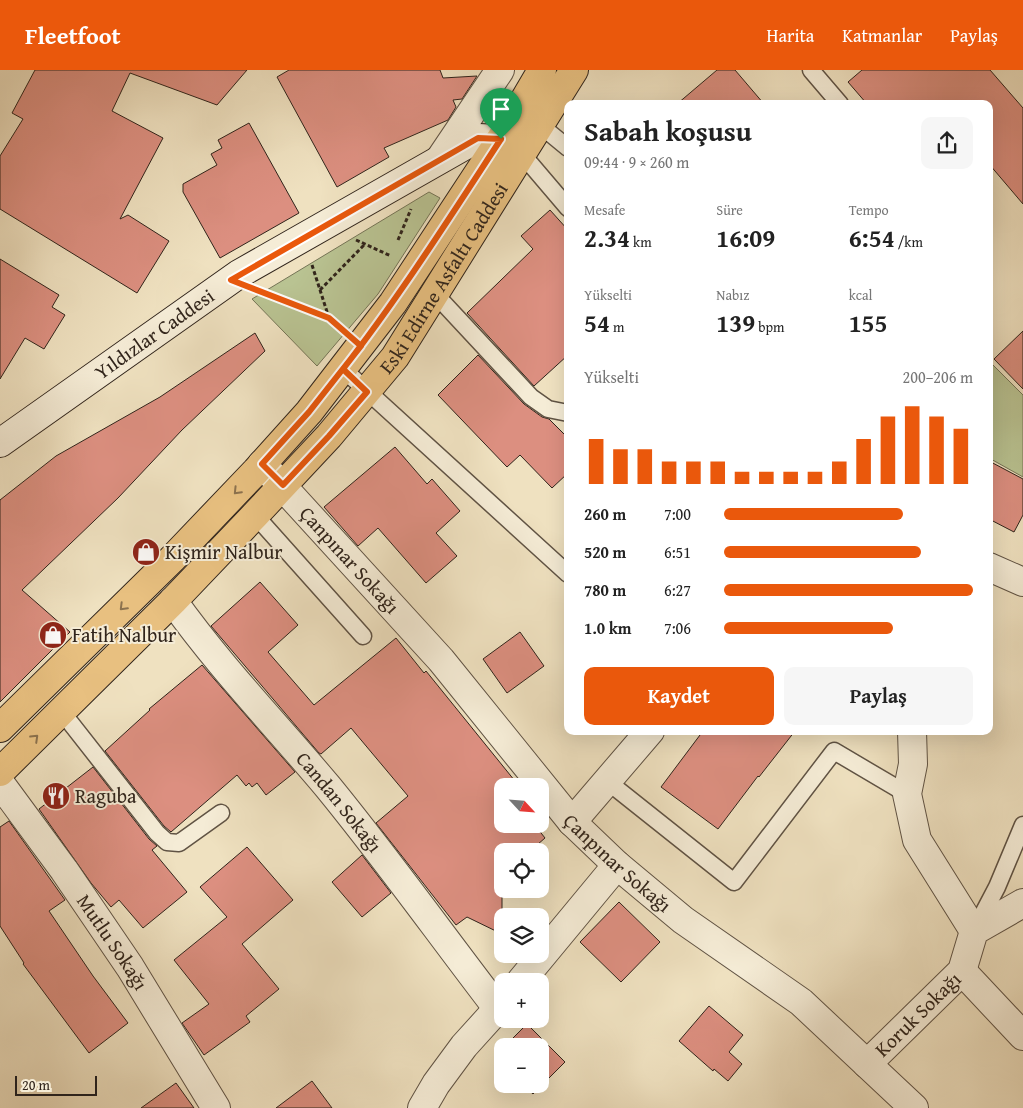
<!DOCTYPE html>
<html lang="tr">
<meta charset="utf-8">
<style>
:root{--surface:#fff;--page:#f6f6f6;--text:#222;--muted:#767676;--accent:#ea580c}
body{margin:0;font-family:"Gentium Book Plus",serif;background:var(--page);color:var(--text);height:100vh;display:flex;flex-direction:column;font-size:19px;white-space:nowrap}
*{box-sizing:border-box;margin:0}
p{font-size:16px;color:var(--muted)}
.icon{flex:none;width:28px;height:28px;fill:none;stroke:currentColor;stroke-width:2;stroke-linecap:round;stroke-linejoin:round}
.map{position:relative;flex:1;overflow:hidden}
.drawer{position:absolute;left:564px;top:30px;width:429px;height:635px;display:flex;flex-direction:column;background:var(--surface);border-radius:10px;box-shadow:0 5px 20px #0002}
.drawer>*{flex:none}
.needle{width:32px;rotate:116deg}
.buttons{position:absolute;left:494px;top:708px;display:grid;gap:10px}
.buttons a{display:grid;place-items:center;width:55px;height:55px;border-radius:10px;background:var(--surface);box-shadow:0 5px 20px #0002;font-size:25px}
.scale{position:absolute;left:15px;bottom:12px;width:82px;box-sizing:border-box;padding-left:5px;border:2px solid #30241b;border-top:0;font-size:14px;line-height:18px;white-space:nowrap;color:#30241b;-webkit-text-stroke:4px #f5ecd6;paint-order:stroke}
.pin{position:absolute;display:grid;place-items:center;width:42px;height:42px;color:#fff;margin:-51px -21px;border-radius:50% 50% 50% 0;rotate:-45deg;box-shadow:0 0 5px #0007}
.pin .icon{rotate:45deg}
.round{display:grid;place-items:center;flex:none;width:52px;height:52px;border-radius:10px;background:var(--page)}
.head{display:flex;align-items:center;justify-content:space-between;height:85px;padding:0 20px}
h1{font-size:28px;font-weight:600;line-height:38px}
.figures{display:grid;grid-template-columns:repeat(3,1fr);gap:8px;height:85px;padding:5px 20px}
.figures div{display:grid;align-content:center}
.figures b{font-size:25px;font-weight:600}
.figures small{font-size:14px;font-weight:400}
.figures p{font-size:14px}
.chart{height:140px;padding:10px 20px}
.chart p{display:flex;justify-content:space-between}
.chart svg{width:100%;height:90px;margin-top:5px;stroke:var(--accent);stroke-width:6}
.button{display:flex;gap:10px;margin-top:auto;padding:10px 20px}
.button a{flex:1;height:58px;border-radius:10px;background:var(--accent);color:#fff;font-size:20px;font-weight:600;line-height:58px;text-align:center}
.button a+a{background:var(--page);color:var(--text)}
ul{padding:0 20px;list-style:none;font-size:16px}
li{display:grid;grid-template-columns:80px 60px 1fr;align-items:center;height:38px}
li i{height:12px;border-radius:6px;background:var(--accent)}
header{display:flex;align-items:center;gap:30px;box-sizing:border-box;height:70px;padding:0 25px;background:var(--accent);color:#fff}
header strong{font-size:24px}
nav{display:flex;gap:28px;margin-inline-start:auto;font-size:18px}
.map>svg:first-child{display:block}
</style>
<header>
<strong>Fleetfoot</strong>
<nav><a>Harita</a><a>Katmanlar</a><a>Paylaş</a></nav>
</header>
<div class="map">
<svg width="1023" height="1038" viewBox="0 0 1023 1038">
<rect width="100%" height="100%" fill="#efe1c0"/>
<filter id="stains"><feTurbulence type="fractalNoise" baseFrequency=".004" numOctaves="4"/><feColorMatrix values="0 0 0 0 .2 0 0 0 0 .09 0 0 0 0 .02 0 0 0 .5 -.17"/></filter>
<radialGradient id="worn" r=".72"><stop offset=".6" stop-color="#630" stop-opacity="0"/><stop offset="1" stop-color="#630" stop-opacity=".3"/></radialGradient>
<!-- green -->
<path fill="#b9c392" stroke="#747456" d="M429 122 440 128 378 224 317 296 252 229Z
M991 293 1023 325V407L989 388V295Z"/>
<!-- building -->
<path fill="#dc8f80" stroke="#30241b" d="M35 0H247L217 35 130 3 112 41 163 68 120 149 128 145 169 171 137 223 0 139V86L23 49 12 43Z
M289 0H440L443 8 477 6 462 29 453 30 456 37 448 50 384 78 389 87 337 117 277 7Z
M717 0H735L764 34H677Z
M862 0H990L1023 38V134L989 94V34H867L848 12Z
M249 53 299 143 220 188 183 122V114L217 95 211 84 222 78 218 70Z
M550 140 568 160V285L534 316 467 243 533 179 521 166Z
M0 189 59 225 52 237 65 245 44 279 25 268 0 309Z
M1023 261V319L994 289Z
M255 263 265 281 182 360 118 428 22 520 70 562 0 632V430L56 386 160 327Z
M478 285 524 334 542 347 549 349 568 368V403L552 418 520 385 507 397 438 325Z
M395 377 427 414 432 409 460 441 436 463 457 486 426 513 378 458 358 476 324 437Z
M989 391 1023 409V445L1014 462 989 449Z
M260 512 298 555 268 582 314 635 396 568 424 603 426 601 519 716H502V754H534L545 768 530 781H502V864L467 847 456 855 376 753 408 726 351 658 321 684 319 683 211 556Z
M520 562 544 596 507 623 483 589Z
M202 595 295 702 266 725 257 713 252 717 249 713 246 716 237 705 171 762 164 756 105 681 150 640 149 639Z
M703 661H795L759 707 758 706 718 759 661 717Z
M93 697 149 769 157 776 152 780 187 822 143 858 119 830 111 837 91 813 39 739Z
M9 751 65 830 49 841 93 906 128 953 89 983 23 894 24 893 0 856V757Z
M247 777 293 830 242 874 279 919 246 946 250 952 204 985 182 953 209 934 174 890 227 847 200 817Z
M362 785 391 823 362 847 332 812Z
M619 832 660 872 621 912 580 872Z
M709 936 743 965 729 982 742 994 728 1011 714 999 713 1001 679 971Z
M527 954 565 992 533 1024 522 1014H540V976H505Z
M312 1011 332 1038H276Z
M176 1013 194 1038H141Z"/>
<g fill="none" stroke-linecap="round" stroke-linejoin="round">
<defs>
<path id="lane" d="M811 0 840 34
M540 55 568 78
M522 84 568 138
M435 224 531 327 548 339 568 343
M343 299 568 504
M255 445 363 566
M62 642 157 763 167 772 179 773 221 743
M607 711 734 812 834 681 907 724
M976 857 997 817 1023 755"/>
<g id="street">
<path d="M440 89 500 0"/>
<path id="s1" d="M262 394 441 590 572 752 617 795 683 850 801 932 914 1038"/>
<path d="M989 497 1023 512"/>
<path id="s2" d="M173 531C220 597 276 655 328 717 387 789 441 865 498 939"/>
<path d="M912 661 913 694 907 724 917 770 974 861"/>
<path id="s3" d="M0 713 64 800 130 897 216 1038"/>
<path d="M572 752 650 661"/>
<path d="M962 901 1023 966"/>
<path d="M521 911 617 795"/>
<path id="s4" d="M867 994 962 901 974 861 1023 833"/>
<path d="M422 1038 436 1014 464 976 502 934"/>
</g>
<g id="secondary">
<path id="s5" d="M0 373 239 204 478 68 501 69 519 82"/>
</g>
<g id="primary">
<path d="M0 658 172 489 256 401 309 342 393 233 508 58 542 0"/>
<path id="s6" d="M0 702 173 531 255 445 329 366 395 287 574 0"/>
</g>
</defs>
<!-- lane casing -->
<use href="#lane" stroke="#605344" stroke-width="19"/>
<!-- street casing -->
<use href="#street" stroke="#605344" stroke-width="30"/>
<!-- secondary casing -->
<use href="#secondary" stroke="#30241b" stroke-width="30"/>
<!-- primary casing -->
<use href="#primary" stroke="#30241b" stroke-width="30"/>
<!-- path -->
<path stroke="#30241b" stroke-width="3" stroke-dasharray="4 2.5" stroke-linecap="butt" d="M356 170 391 186
M398 170 411 139
M312 195 329 248
M320 220 365 174
M262 222 329 248 340 257"/>
<!-- lane -->
<use href="#lane" stroke="#f5ecd6" stroke-width="16"/>
<!-- street -->
<use href="#street" stroke="#f5ecd6" stroke-width="28"/>
<!-- secondary -->
<use href="#secondary" stroke="#f5ecd6" stroke-width="28"/>
<!-- primary -->
<use href="#primary" stroke="#e8c080" stroke-width="28"/>
</g>
<!-- one-way arrows -->
<defs><path id="oneway-chevron" d="M-2-3.5L2.5 0L-2 3.5" fill="none" stroke-width="1.6" stroke-linecap="round" stroke-linejoin="round" transform="scale(1.25)"/></defs>
<g stroke="#8c724e">
<use href="#oneway-chevron" transform="translate(237 421) rotate(134)"/>
<use href="#oneway-chevron" transform="translate(123 537) rotate(135)"/>
<use href="#oneway-chevron" transform="translate(35 668) rotate(-44)"/>
</g>
<g fill="none" stroke-linecap="round" stroke-linejoin="round">
<defs>
<path id="route" d="M501 69 478 68 231 210 329 248 361 276 309 342 262 394 283 415 329 366 367 322 343 299C400 226 450 147 501 69"/>
</defs>
<!-- route casing -->
<use href="#route" stroke="#fff" stroke-width="10"/>
<!-- route -->
<use href="#route" stroke="#ea580c" stroke-width="6"/>
</g>
<!-- icons -->
<defs>
<symbol id="shop-disc" viewBox="-11 -11 22 22"><circle r="9.5" fill="#8f2418" stroke="#f5ecd6"/><path d="M-5-2.5h2.3a2.7 3.5 0 0 1 5.4 0H5L5.5 6h-11ZM-1.5-2.5h3a1.5 2.3 0 0 0-3 0Z" fill="#fff"/></symbol>
<symbol id="restaurant-disc" viewBox="-11 -11 22 22"><circle r="9.5" fill="#8f2418" stroke="#f5ecd6"/><path d="M-5-6h1v4h1v-4h1v4h1v-4h1v5L-1.5 .5V6h-2V.5L-5-1ZM5-6V6H3V1.5H1.5Q1.5-4 5-6Z" fill="#fff"/></symbol>
</defs>
<g fill-rule="evenodd">
<use href="#shop-disc" x="130" y="466" width="32" height="32"/>
<use href="#shop-disc" x="37" y="549" width="32" height="32"/>
<use href="#restaurant-disc" x="40" y="710" width="32" height="32"/>
</g>
<g text-anchor="middle" stroke-width="4" stroke-linejoin="round" paint-order="stroke">
<!-- street labels -->
<g font-size="20" fill="#30241b" stroke="#f5ecd6">
<text dy="7" stroke="none"><textPath href="#s6" startOffset="666">Eski Edirne Asfaltı Caddesi</textPath></text>
<text dy="7" stroke="none"><textPath href="#s5" startOffset="189">Yıldızlar Caddesi</textPath></text>
<text dy="7" stroke="none"><textPath href="#s1" startOffset="130">Çanpınar Sokağı</textPath></text>
<text dy="7" stroke="none"><textPath href="#s2" startOffset="261">Candan Sokağı</textPath></text>
<text dy="7" stroke="none"><textPath href="#s1" startOffset="535">Çanpınar Sokağı</textPath></text>
<text dy="7" stroke="none"><textPath href="#s3" startOffset="195">Mutlu Sokağı</textPath></text>
<text dy="7" stroke="none"><textPath href="#s4" startOffset="71">Koruk Sokağı</textPath></text>
</g>
<!-- poi labels -->
<g font-size="20" fill="#30241b" stroke="#f5ecd6" text-anchor="start">
<text x="165" y="489">Kişmir Nalbur</text>
<text x="72" y="572">Fatih Nalbur</text>
<text x="75" y="733">Raguba</text>
</g>
</g>
<rect width="100%" height="100%" filter="url(#stains)"/>
<rect width="100%" height="100%" fill="url(#worn)"/>
</svg>
<div class="buttons">
<a><svg class="needle" viewBox="-14 -14 28 28"><path d="M0-13l5 13h-10z" fill="#e53935"/><path d="M0 13l5-13h-10z" fill="#767676"/></svg></a>
<a><svg class="icon" aria-label="locate" viewBox="0 0 24 24"><circle cx="12" cy="12" r="6"/><path d="M12 2v4M12 18v4M2 12h4M18 12h4"/></svg></a>
<a><svg class="icon" aria-label="layers" viewBox="0 0 24 24"><path d="M12 4l9 5-9 5-9-5zM3 14l9 5 9-5"/></svg></a>
<a>+</a>
<a>−</a>
</div>
<div class="scale">20 m</div>
<div class="pin" style="left:501px;top:69px;background:#1e9e55"><svg class="icon" aria-label="arrive" viewBox="0 0 24 24"><path d="M6 21V4h12l-3 4 3 4H6"/></svg></div>
<section class="drawer">
<div class="head"><div><h1>Sabah koşusu</h1><p>09:44 · 9 × 260 m</p></div><a class="round"><svg class="icon" aria-label="share" viewBox="0 0 24 24"><path d="M12 15V3M7 8l5-5 5 5M5 13v7h14v-7"/></svg></a></div>
<div class="figures">
<div><p>Mesafe</p><b>2.34<small> km</small></b></div>
<div><p>Süre</p><b>16:09</b></div>
<div><p>Tempo</p><b>6:54<small> /km</small></b></div>
</div>
<div class="figures">
<div><p>Yükselti</p><b>54<small> m</small></b></div>
<div><p>Nabız</p><b>139<small> bpm</small></b></div>
<div><p>kcal</p><b>155</b></div>
</div>
<div class="chart"><p><span>Yükselti</span>200–206 m</p>
<svg viewBox="0 0 160 44" preserveAspectRatio="none"><path d="M5 44V22M15 44V27M25 44V27M35 44V33M45 44V33M55 44V33M65 44V38M75 44V38M85 44V38M95 44V38M105 44V33M115 44V22M125 44V11M135 44V6M145 44V11M155 44V17"/></svg>
</div>
<ul>
<li><b>260 m</b>7:00<i style="width:72%"></i></li>
<li><b>520 m</b>6:51<i style="width:79%"></i></li>
<li><b>780 m</b>6:27<i style="width:100%"></i></li>
<li><b>1.0 km</b>7:06<i style="width:68%"></i></li>
</ul>
<div class="button"><a>Kaydet</a><a>Paylaş</a></div>
</section>
</div>
